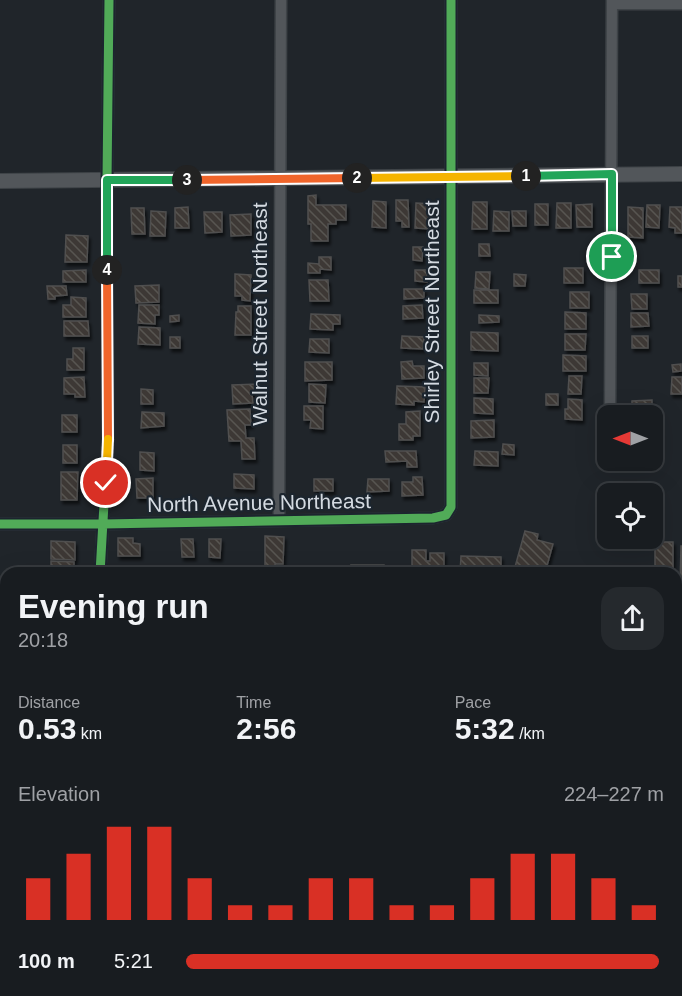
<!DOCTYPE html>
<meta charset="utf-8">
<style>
:root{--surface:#181c20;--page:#25292d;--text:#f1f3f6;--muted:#9fa1a5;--line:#363a3e;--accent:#d93025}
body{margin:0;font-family:Arial,sans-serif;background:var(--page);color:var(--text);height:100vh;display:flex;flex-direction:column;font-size:22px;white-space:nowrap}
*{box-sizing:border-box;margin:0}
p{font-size:20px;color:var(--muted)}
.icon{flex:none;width:33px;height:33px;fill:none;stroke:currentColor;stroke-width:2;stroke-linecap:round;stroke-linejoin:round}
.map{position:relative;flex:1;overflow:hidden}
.panel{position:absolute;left:0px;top:567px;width:682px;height:429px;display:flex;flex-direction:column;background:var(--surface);border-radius:18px 18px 0 0;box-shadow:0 6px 24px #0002,0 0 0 2px var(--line)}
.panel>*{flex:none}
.needle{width:39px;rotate:270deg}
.tools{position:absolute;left:597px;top:405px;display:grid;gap:12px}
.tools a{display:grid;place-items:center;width:66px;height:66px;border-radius:12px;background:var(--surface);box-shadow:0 6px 24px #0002,0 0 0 2px var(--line);font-size:30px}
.pin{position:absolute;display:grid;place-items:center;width:51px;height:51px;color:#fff;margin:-26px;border:3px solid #fff;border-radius:50%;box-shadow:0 2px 6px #0007}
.km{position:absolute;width:30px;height:30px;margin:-15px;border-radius:50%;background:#222;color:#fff;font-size:16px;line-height:30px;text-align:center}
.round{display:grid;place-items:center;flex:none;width:63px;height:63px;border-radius:18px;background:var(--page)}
.overview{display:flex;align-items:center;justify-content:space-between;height:102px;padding:0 18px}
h1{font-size:33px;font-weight:800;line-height:45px}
.metrics{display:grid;grid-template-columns:repeat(3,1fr);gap:9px;height:102px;padding:6px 18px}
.metrics div{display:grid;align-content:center}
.metrics b{font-size:30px;font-weight:800}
.metrics small{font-size:16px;font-weight:400}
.metrics p{font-size:16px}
.chart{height:168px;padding:12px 18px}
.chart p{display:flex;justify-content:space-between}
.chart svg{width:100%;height:108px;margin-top:6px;stroke:var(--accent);stroke-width:6}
ul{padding:0 18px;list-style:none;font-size:20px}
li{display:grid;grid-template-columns:96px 72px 1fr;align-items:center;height:45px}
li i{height:15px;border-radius:8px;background:var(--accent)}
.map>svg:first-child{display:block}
</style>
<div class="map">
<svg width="682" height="996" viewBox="0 0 682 996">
<defs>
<pattern id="building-back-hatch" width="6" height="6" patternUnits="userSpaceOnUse" patternTransform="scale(1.5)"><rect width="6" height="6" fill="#3e3934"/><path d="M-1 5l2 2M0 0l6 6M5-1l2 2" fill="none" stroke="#595551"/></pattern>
<filter id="shadow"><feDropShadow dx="2" dy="3.5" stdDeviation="1.5" flood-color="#0009"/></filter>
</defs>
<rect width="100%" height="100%" fill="#20252a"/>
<!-- building -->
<path fill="url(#building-back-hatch)" stroke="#504f4f" stroke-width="1.5" filter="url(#shadow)" d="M316 195V205H346V220H336V224H328V241H311V224H308V196Z
M396 200H408L409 227H402V221H396Z
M373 201 386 202V228L372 227Z
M473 202H487V229H472Z
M416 203 432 204 431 229 415 228Z
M557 203H571V228H556Z
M535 204H548V225H535Z
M592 204V227H577L576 205Z
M647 205H660L659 228 646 227Z
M188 207 189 228H175V208Z
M628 207 643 208V238L628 237Z
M670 207H682V233H675V228L669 227Z
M131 208H144L145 234H132Z
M151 211 166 212 165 236H150Z
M494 211 509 212V231H493Z
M512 211H526V226H513Z
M204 212H222V232L205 233Z
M251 214V235L231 236 230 215Z
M66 235 88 236 87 262H65Z
M479 244H489L490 256H479Z
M413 247H423L422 261 413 260Z
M319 257H331V270L320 269V273H308V263L319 264Z
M564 268H583V283H564Z
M86 270V282H63V271Z
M415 270H427V282L415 281Z
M639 270H659V283H639Z
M476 272H490L489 289 475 288Z
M235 274 251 275 250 301 242 300V296H235Z
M514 274 526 275 525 286H514Z
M678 276H682V287H678Z
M309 280H328L329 301H310Z
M159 285V302L136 303 135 286Z
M47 286H66L67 295 55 296V299H48Z
M404 289H424V298L404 299Z
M474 290H498V303H474Z
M570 292H589V308H570Z
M631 294H647V309H632Z
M71 297 86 298V317H63V305H71Z
M139 305H159V315H155V324L138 323Z
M422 305 423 318 403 319V306Z
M238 306H251V335H235L236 312H238Z
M565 312 586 313V329H565Z
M631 313H648L649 326 631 327Z
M311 314 340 315V324H333V330L310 329Z
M179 315V321L170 322V316Z
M479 315 499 316V322L479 323Z
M64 321H88L89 336H64Z
M139 327 160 328V345L138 344Z
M471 332 498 333V351L471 350Z
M565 334H586L585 350H565Z
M402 336 424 337 423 349 401 348Z
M632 336H648V348H632Z
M170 337H180V348H170Z
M310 339H329V353L309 352Z
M73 348H84V370H67V359H73Z
M563 355 586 356V371H563Z
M412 361 413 366H424V378L402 379 401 362Z
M305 362H332V380L305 381Z
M474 363H488V376L474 375Z
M681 364V371L673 372 672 365Z
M569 376H582L581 394H568Z
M84 377 85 397H75V394H64V378Z
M672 377H682V394H671Z
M474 378H489L488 393H474Z
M259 384 260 394H252L253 403 233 404 232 385Z
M309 384 326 385 325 403 309 402Z
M397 386 425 387 424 402 414 401V405L396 404Z
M141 389 153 390V404H141Z
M546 394H558V405H546Z
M474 398 493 399V414L474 413Z
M568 399 582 400V420L565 419V409H568Z
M652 400V414H632V401Z
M304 406H323V429L310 428 311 420H304Z
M250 409 251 425H245L246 438H254L255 459H242L241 441H229L227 410Z
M420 411V436H413V440H399V424H406V412Z
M142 412 164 413V426L141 428Z
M62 415H77V432H62Z
M494 420V437L471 438V421Z
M503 444 514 445V455L502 454Z
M63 445H77V463H63Z
M385 451H416L417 467H407V461L386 462Z
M475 451 498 452V466L474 465Z
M140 452 154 453V471L140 470Z
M61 472H78L77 500H61Z
M234 474 254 475V489L234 488Z
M413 477H422L423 495 402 496V482H413Z
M153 478V498H137L136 479Z
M314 479H333V491H314Z
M368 479H389V491L367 492Z
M525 531 538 534 537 540 553 544 545 573H537L515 567Z
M265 536 284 537 283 564H275V567H265Z
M118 538H133V543L140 544V556H118Z
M181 539H193L194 557H182Z
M209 539H221L220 558 209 557Z
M51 541 75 542V560L51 559Z
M655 542H673V570H661V566H655Z
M681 546H682V589H680Z
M412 550H426V561H430V553H444V573H412Z
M461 556 501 557V573H460Z
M51 561 74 562V573H51Z
M351 565H384V573H352Z
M117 567H140V573H117Z
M676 645H682V668H677Z
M0 687H6L5 698 0 697Z
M676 779H682V828H676Z
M0 815H3V841H0Z
M0 889 5 893V910H0Z
M676 978H682V996H671L670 990H676Z
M17 990H29V996H8L7 991Z
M47 990H61V996H47Z
M154 990H200V996H154Z
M256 990H370L371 996H276V994H256Z
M501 990H513V996H501Z
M515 990H528L529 996H516Z
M540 990H554V996H540Z
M568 990H581V996H568Z
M593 990H609V996H593Z
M626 990H639V996H626Z
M644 990H657L656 996H644Z"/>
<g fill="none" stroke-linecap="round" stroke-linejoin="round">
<defs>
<path id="minor" d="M612 4H682
M610 416 612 0
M279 521 281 0
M0 524H103L433 518 446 515 451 507V0
M100 573 108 435 107 181 109 0
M676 689H682
M89 996V990"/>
<path id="tertiary" d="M676 861H682
M0 867H6
M394 996V990"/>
<path id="secondary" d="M0 181 682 174"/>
</defs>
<!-- minor casing -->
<use href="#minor" stroke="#3e4347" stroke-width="13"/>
<!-- tertiary casing -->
<use href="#tertiary" stroke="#3e4347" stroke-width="14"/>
<!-- secondary casing -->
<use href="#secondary" stroke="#3e4347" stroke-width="16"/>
<!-- minor -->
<use href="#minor" stroke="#52565a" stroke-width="10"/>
<!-- tertiary -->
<use href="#tertiary" stroke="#52565a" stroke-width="12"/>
<!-- secondary -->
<use href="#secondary" stroke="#52565a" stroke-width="14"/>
<defs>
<path id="rail" d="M676 867 682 864
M449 996 460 990"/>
</defs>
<!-- rail casing -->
<use href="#rail" stroke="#5e6166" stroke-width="6"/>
<!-- rail -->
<use href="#rail" stroke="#1c252e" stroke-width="4" stroke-dasharray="11" stroke-linecap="butt"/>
<defs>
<path id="cycleway" d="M0 524H103L433 518 446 515 451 507V0
M100 573 108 435 107 181 109 0"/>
</defs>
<!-- cycleway casing -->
<use href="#cycleway" stroke="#1c252e" stroke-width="13"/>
<!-- cycleway -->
<use href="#cycleway" stroke="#51ab58" stroke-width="9"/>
</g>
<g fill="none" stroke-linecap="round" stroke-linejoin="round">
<defs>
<path id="split-1" d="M526 176 612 174V257"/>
<path id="split-2" d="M357 178 526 176"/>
<path id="split-3" d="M187 180 357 178"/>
<path id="split-4" d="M107 270V180H187"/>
<path id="split-5" d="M107 270 108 439"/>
<path id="split-6" d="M106 483 108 439"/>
</defs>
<!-- split-1 casing -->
<use href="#split-1" stroke="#fff" stroke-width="12"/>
<!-- split-2 casing -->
<use href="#split-2" stroke="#fff" stroke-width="12"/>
<!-- split-3 casing -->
<use href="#split-3" stroke="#fff" stroke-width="12"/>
<!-- split-4 casing -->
<use href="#split-4" stroke="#fff" stroke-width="12"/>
<!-- split-5 casing -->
<use href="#split-5" stroke="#fff" stroke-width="12"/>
<!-- split-6 casing -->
<use href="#split-6" stroke="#fff" stroke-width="12"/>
<!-- split-1 -->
<use href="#split-1" stroke="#22a559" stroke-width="8"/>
<!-- split-2 -->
<use href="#split-2" stroke="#f5b400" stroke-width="8"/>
<!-- split-3 -->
<use href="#split-3" stroke="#f0652b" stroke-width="8"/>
<!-- split-4 -->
<use href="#split-4" stroke="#22a559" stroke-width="8"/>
<!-- split-5 -->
<use href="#split-5" stroke="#f0652b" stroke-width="8"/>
<!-- split-6 -->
<use href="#split-6" stroke="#f5b400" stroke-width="8"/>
</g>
<g text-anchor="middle" stroke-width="4.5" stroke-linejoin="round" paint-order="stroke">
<!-- street labels -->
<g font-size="21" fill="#d4dae1" stroke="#1c252e">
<text transform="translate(432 312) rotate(-90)" y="7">Shirley Street Northeast</text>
<text transform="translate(260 314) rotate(-90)" y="7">Walnut Street Northeast</text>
<text transform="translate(259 503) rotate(-1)" y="7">North Avenue Northeast</text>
</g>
</g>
</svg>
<div class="tools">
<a><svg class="needle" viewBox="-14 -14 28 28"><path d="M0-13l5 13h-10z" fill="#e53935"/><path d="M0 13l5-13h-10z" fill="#9fa1a5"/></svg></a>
<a><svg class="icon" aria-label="locate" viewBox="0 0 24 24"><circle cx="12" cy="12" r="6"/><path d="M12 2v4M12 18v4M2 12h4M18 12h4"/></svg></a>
</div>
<div class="pin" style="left:612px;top:257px;background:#1e9e55"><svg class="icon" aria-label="arrive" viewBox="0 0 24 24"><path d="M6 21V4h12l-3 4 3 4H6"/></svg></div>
<div class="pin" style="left:106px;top:483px;background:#d93025"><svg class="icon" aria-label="check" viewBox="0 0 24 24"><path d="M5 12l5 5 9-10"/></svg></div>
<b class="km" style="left:526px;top:176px">1</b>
<b class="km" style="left:357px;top:178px">2</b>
<b class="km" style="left:187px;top:180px">3</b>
<b class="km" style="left:107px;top:270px">4</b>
<section class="panel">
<div class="overview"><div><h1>Evening run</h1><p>20:18</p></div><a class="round"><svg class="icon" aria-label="share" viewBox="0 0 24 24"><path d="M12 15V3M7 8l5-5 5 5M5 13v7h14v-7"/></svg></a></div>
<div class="metrics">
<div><p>Distance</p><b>0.53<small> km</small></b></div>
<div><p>Time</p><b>2:56</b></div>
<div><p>Pace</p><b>5:32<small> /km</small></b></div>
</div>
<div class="chart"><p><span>Elevation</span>224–227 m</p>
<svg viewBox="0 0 160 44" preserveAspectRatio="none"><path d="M5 44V27M15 44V17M25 44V6M35 44V6M45 44V27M55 44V38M65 44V38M75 44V27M85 44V27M95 44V38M105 44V38M115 44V27M125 44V17M135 44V17M145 44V27M155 44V38"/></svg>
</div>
<ul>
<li><b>100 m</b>5:21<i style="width:99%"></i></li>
</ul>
</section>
</div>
